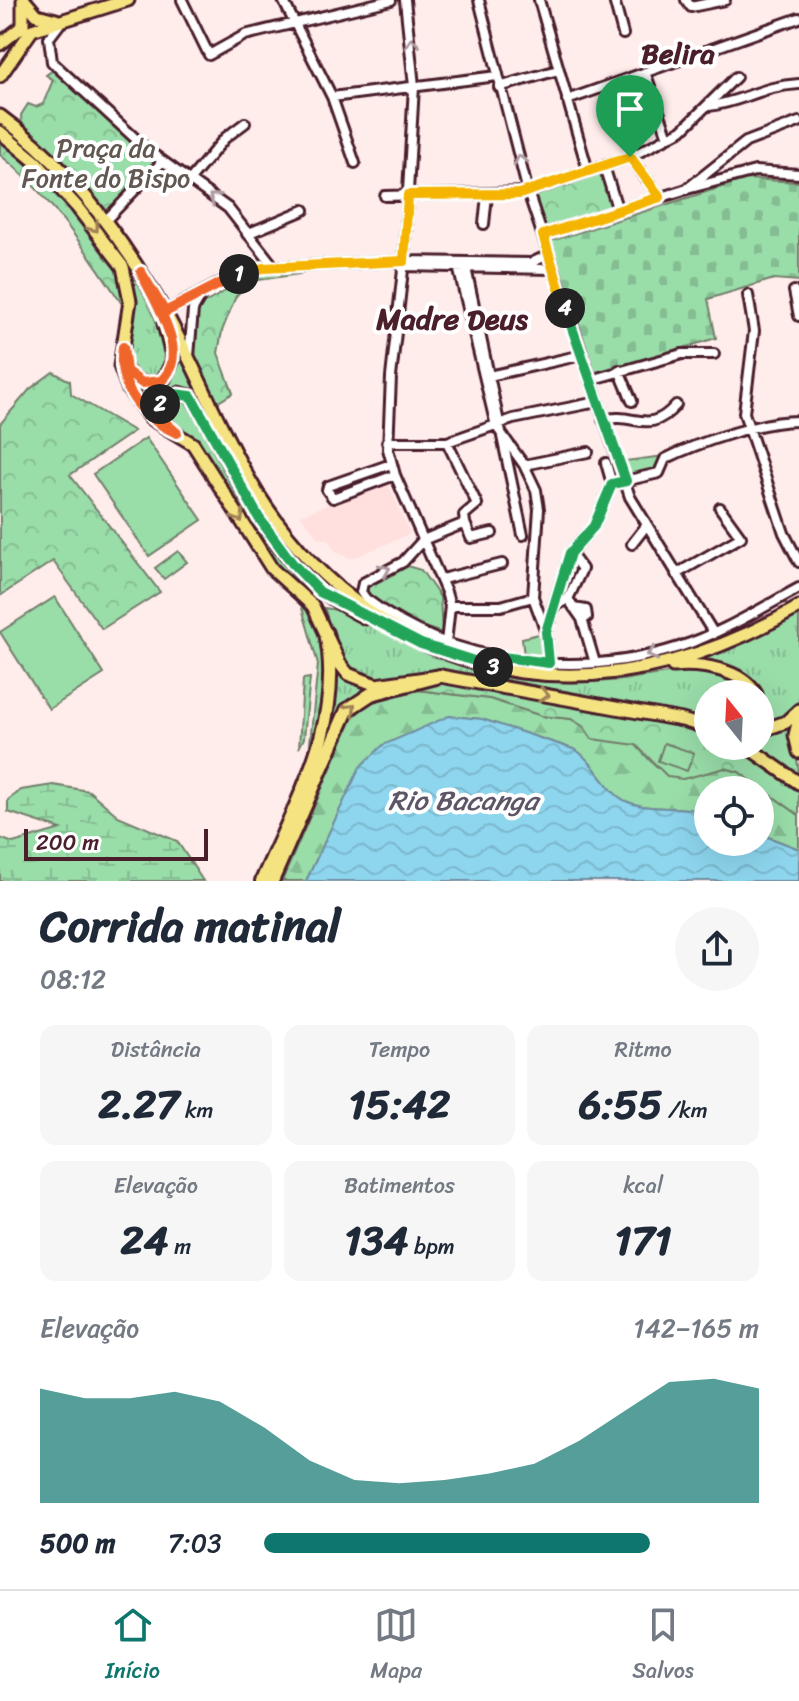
<!DOCTYPE html>
<html lang="pt">
<meta charset="utf-8">
<style>
:root{--surface:#fff;--page:#f6f6f7;--text:#1f2937;--muted:#747a83;--line:#e0e1e3;--accent:#0f766e}
body{margin:0;font-family:Sriracha,sans-serif;background:var(--page);color:var(--text);height:100vh;display:flex;flex-direction:column;font-size:30px;white-space:nowrap}
*{box-sizing:border-box;margin:0}
p{font-size:26px;color:var(--muted)}
.icon{flex:none;width:44px;height:44px;fill:none;stroke:currentColor;stroke-width:2;stroke-linecap:round;stroke-linejoin:round}
.map{position:relative;height:881px;overflow:hidden}
.panel{display:flex;flex-direction:column;background:var(--surface);flex:1}
.panel>*{flex:none}
.needle{width:52px;rotate:342deg}
.tools{position:absolute;left:694px;top:680px;display:grid;gap:16px}
.tools a{display:grid;place-items:center;width:80px;height:80px;border-radius:50%;background:var(--surface);box-shadow:0 8px 32px #0002;font-size:40px}
.scale{position:absolute;left:24px;bottom:20px;width:184px;box-sizing:border-box;padding-left:8px;border:4px solid #4a1f2b;border-top:0;font-size:22px;line-height:28px;white-space:nowrap;color:#4a1f2b;-webkit-text-stroke:6px #fff;paint-order:stroke}
.pin{position:absolute;display:grid;place-items:center;width:68px;height:68px;color:#fff;margin:-82px -34px;border-radius:50% 50% 50% 0;rotate:-45deg;box-shadow:0 0 8px #0007}
.pin .icon{rotate:45deg}
.km{position:absolute;width:40px;height:40px;margin:-20px;border-radius:50%;background:#222;color:#fff;font-size:22px;line-height:40px;text-align:center}
.round{display:grid;place-items:center;flex:none;width:84px;height:84px;border-radius:42px;background:var(--page)}
.overview{display:flex;align-items:center;justify-content:space-between;height:136px;padding:0 40px}
h1{font-size:44px;font-weight:700;line-height:60px}
.figures{display:grid;grid-template-columns:repeat(3,1fr);gap:12px;height:136px;padding:8px 40px}
.figures div{display:grid;align-content:center;border-radius:16px;background:var(--page);text-align:center}
.figures b{font-size:40px;font-weight:700}
.figures small{font-size:22px;font-weight:400}
.figures p{font-size:22px}
.chart{height:224px;padding:16px 40px}
.chart p{display:flex;justify-content:space-between}
.chart svg{width:100%;height:144px;margin-top:8px;fill:var(--accent);opacity:.7}
ul{padding:0 40px;list-style:none;font-size:26px}
li{display:grid;grid-template-columns:128px 96px 1fr;align-items:center;height:60px}
li i{height:20px;border-radius:10px;background:var(--accent)}
.menu{display:flex;justify-content:space-around;align-items:center;height:112px;border-top:2px solid var(--line);background:var(--surface);font-size:22px;color:var(--muted)}
.menu a{display:grid;justify-items:center;gap:4px}
.menu .active{color:var(--accent)}
.map>svg:first-child{display:block}
</style>
<div class="map">
<svg width="799" height="881" viewBox="0 0 799 881">
<defs>
<pattern id="grass-tufts" width="24" height="20" patternUnits="userSpaceOnUse" patternTransform="scale(2)"><rect width="24" height="20" fill="#99dda9"/><path d="M3 7l-1-3M5 7V3M7 7l1-3M15 17l-1-3M17 17v-4M19 17l1-3" fill="none" stroke="#85bd92"/></pattern>
<pattern id="forest-firs" width="22" height="20" patternUnits="userSpaceOnUse" patternTransform="scale(2)"><rect width="22" height="20" fill="#99dda9"/><path d="M5 1l3.5 6h-7zM16 11l3.5 6h-7z" fill="#85bd92"/></pattern>
<pattern id="wetland-marsh" width="20" height="14" patternUnits="userSpaceOnUse" patternTransform="scale(2)"><rect width="20" height="14" fill="#99dda9"/><path d="M1 5h8M5 5V1M11 12h8M15 12V8" fill="none" stroke="#85bd92"/></pattern>
<pattern id="cemetery-stones" width="16" height="16" patternUnits="userSpaceOnUse" patternTransform="scale(2)"><rect width="16" height="16" fill="#99dda9"/><path d="M2 7V4a2 2 0 0 1 4 0v3zM10 15v-3a2 2 0 0 1 4 0v3z" fill="#85bd92"/></pattern>
<pattern id="park-crowns" width="20" height="18" patternUnits="userSpaceOnUse" patternTransform="scale(2)"><rect width="20" height="18" fill="#99dda9"/><path d="M2 6a3 3 0 1 1 6 0M12 15a3 3 0 1 1 6 0" fill="none" stroke="#85bd92"/></pattern>
<pattern id="water-waves" width="16" height="10" patternUnits="userSpaceOnUse" patternTransform="scale(2)"><rect width="16" height="10" fill="#8dd6ee"/><path d="M0 5q4-4 8 0t8 0" fill="none" stroke="#7bb7cc"/></pattern>
</defs>
<rect width="100%" height="100%" fill="#ffedec"/>
<filter id="ink" filterUnits="userSpaceOnUse"><feTurbulence type="fractalNoise" baseFrequency=".0125" numOctaves="2"/><feDisplacementMap in="SourceGraphic" scale="16" xChannelSelector="R" yChannelSelector="G"/><feConvolveMatrix kernelMatrix="1 2 1 2 8 2 1 2 1" color-interpolation-filters="sRGB"/></filter>
<g filter="url(#ink)">
<!-- built -->
<path fill="#ffe0de" d="M388 482 410 534 351 559 335 551 328 539H319L300 515Z"/>
<!-- grass -->
<path fill="url(#grass-tufts)" stroke="#727e6a" stroke-width="2" d="M29 148C89 204 144 272 167 353 166 368 163 378 147 381 105 354 147 312 129 273 115 240 34 175 29 148Z
M175 344 304 562 341 599 300 565 247 494 196 394C183 384 167 388 156 400L154 410 135 386 151 390C175 385 177 365 175 344Z
M173 397 188 400C221 465 255 546 313 593L285 578 202 446C190 431 165 425 163 406Z
M300 601C328 619 331 672 327 702 324 722 314 743 308 763L318 664Z
M324 608C359 612 388 635 419 650 454 666 497 678 536 681 564 683 594 683 622 680 661 675 720 657 750 694H708V718L445 669C411 669 366 698 342 661 332 647 331 624 324 608Z
M799 614V701L785 717 760 727V694L699 659 727 651Z
M337 672 361 687 375 689 330 735Z
M310 678 304 738 299 748 303 679Z
M796 717C787 743 799 752 799 777L756 746H760V734Z"/>
<!-- forest -->
<path fill="url(#forest-firs)" stroke="#727e6a" stroke-width="2" d="M418 690 490 699 542 716 571 719 636 745 657 768H725L739 772 799 815V849L760 834V790H708V813C683 804 652 812 628 802 608 795 596 763 576 750L482 719 449 716 349 791 306 881H282L353 717 369 703Z"/>
<!-- wetland -->
<path fill="url(#wetland-marsh)" stroke="#727e6a" stroke-width="2" d="M53 785 89 791 118 816 177 841 203 881H0V838L13 843 61 829 8 812V800L21 790Z"/>
<!-- cemetery -->
<path fill="url(#cemetery-stones)" stroke="#727e6a" stroke-width="2" d="M747 179 799 182V281L774 279 708 299 716 338 594 375 551 241Z"/>
<!-- park -->
<path fill="url(#park-crowns)" stroke="#727e6a" stroke-width="2" d="M53 70 154 162 107 214 22 127 21 115 28 104 36 107 43 104 53 80 46 75Z
M0 139 62 199 117 268 124 307C89 255 50 194 0 155Z
M602 169 613 208 545 231 532 194Z
M298 270 300 274 251 281 236 296 222 331 218 353 233 393 215 404 192 354 198 307 252 275Z
M53 372 70 381 71 394 134 431 70 475 160 592 102 629 53 561 0 596V424L30 389Z
M664 456 655 471 628 475 625 461Z
M407 566 421 570 440 597 442 633 418 625 368 595V587Z
M543 633 545 656 524 657 522 638Z
M443 682 708 731V746H738L799 789V815L739 772 725 768 683 779 668 777 636 745 592 739 584 727 571 719 542 716 490 699 418 690 411 686Z"/>
<!-- pitch -->
<path fill="#99dda9" stroke="#727e6a" stroke-width="2" d="M146 438 202 520 149 556 93 474Z
M178 551 187 562 164 579 155 568Z
M55 597 104 674 49 709 0 632Z
M664 743 694 753 687 771 658 761Z"/>
<!-- water -->
<path fill="url(#water-waves)" stroke="#728da0" stroke-width="2" d="M449 716 482 719 576 750C596 763 608 795 628 802 652 812 683 804 708 813V842H760V834L799 849V881H306L360 767 383 745Z"/>
<g fill="none" stroke-linecap="round" stroke-linejoin="round">
<defs>
<path id="minor" d="M182 0 209 55 245 35 391 0
M283 0 332 97 355 163
M405 0 414 86 404 261 391 377 388 449 395 475 446 592 450 606 446 643
M479 0 528 192 630 497 714 634
M539 0 588 171
M614 0 623 34
M686 0 691 7 725 0
M62 21 49 38 52 62 150 152 228 208 275 268
M645 72 668 137
M499 87 558 70
M332 97 497 76
M567 100 799 18
M709 106C743 102 761 86 799 84
M630 157 660 197
M604 166 618 211
M189 181 225 138 245 123
M688 188 746 142 799 122
M385 196 528 192 630 157 682 130 736 77
M105 221 162 162
M484 224 487 195
M247 234 304 210
M543 235 687 189 755 171 799 174
M457 262 496 426 524 465 536 490 539 509 533 597 546 632 549 665
M465 263 523 535
M401 266 552 269
M794 291 799 316
M748 295 754 331 744 413 784 533 799 562
M165 312 239 273 263 268 404 261 531 263 548 255
M189 356 193 310 201 296
M619 370 632 401
M489 376 582 355
M590 380 682 354H714
M603 420C634 411 648 437 676 405
M387 442H447L513 419 597 402
M606 463 612 484
M391 464 328 486 327 490 333 498 395 475
M524 465 588 452
M465 523 471 538 492 533
M423 540 403 562 363 583 361 592 366 599C452 665 577 680 679 647 722 633 760 609 799 588
M423 540 465 523 464 515 477 504 447 442
M632 544 646 526
M676 574 741 537 720 508
M442 579 502 564
M568 599 582 619 595 663
M450 606H501L533 597
M553 607 568 599 582 569 570 553
M574 608 586 610 587 617 582 619
M546 631 570 553 594 526 612 484 659 473 665 459C697 443 764 420 799 421"/>
<path id="major" d="M25 1 37 15 56 20
M0 44 23 26V0
M0 76 32 30 128 0
M0 116C69 166 124 240 166 314 198 372 222 435 256 491 316 587 409 656 522 672 620 685 714 656 799 607
M0 132 36 162 77 207 123 267 130 301 120 366 129 390 150 418 193 444 272 569 313 606 340 664 348 674 376 685 440 676 682 720 708 728
M123 364C131 381 146 389 164 379L173 360 164 324
M168 426 159 415 163 400 178 393 191 396C249 481 263 568 366 618
M673 666C700 663 741 669 756 694
M799 719 795 735 799 752
M760 731 786 722 799 710
M746 746 799 783"/>
<path id="highway" d="M262 881C296 801 345 723 326 633
M272 881 347 710 371 694 440 676"/>
</defs>
<!-- minor casing -->
<use href="#minor" stroke="#4a1f2b" stroke-width="14"/>
<!-- major casing -->
<use href="#major" stroke="#4a1f2b" stroke-width="17"/>
<!-- highway casing -->
<use href="#highway" stroke="#4a1f2b" stroke-width="18"/>
<!-- minor -->
<use href="#minor" stroke="#fff" stroke-width="8"/>
<!-- major -->
<use href="#major" stroke="#f5e382" stroke-width="11"/>
<!-- highway -->
<use href="#highway" stroke="#f5e382" stroke-width="12"/>
</g>
<!-- one-way arrows -->
<defs><path id="oneway-chevron" d="M-2-3.5L2.5 0L-2 3.5" fill="none" stroke-width="1.6" stroke-linecap="round" stroke-linejoin="round" transform="scale(2)"/></defs>
<g stroke="#ae9aa0">
<use href="#oneway-chevron" transform="translate(412 43) rotate(-95)"/>
<use href="#oneway-chevron" transform="translate(520 160) rotate(-105)"/>
<use href="#oneway-chevron" transform="translate(214 198) rotate(-145)"/>
<use href="#oneway-chevron" transform="translate(385 570) rotate(-24)"/>
<use href="#oneway-chevron" transform="translate(652 654) rotate(167)"/>
</g>
<g stroke="#a08156">
<use href="#oneway-chevron" transform="translate(94 227) rotate(52)"/>
<use href="#oneway-chevron" transform="translate(239 517) rotate(59)"/>
<use href="#oneway-chevron" transform="translate(544 695) rotate(10)"/>
<use href="#oneway-chevron" transform="translate(351 709) rotate(-45)"/>
</g>
</g>
<g fill="none" stroke-linecap="round" stroke-linejoin="round" filter="url(#ink)">
<defs>
<path id="split-1" d="M239 274 263 268 404 261 408 195 519 194 630 157"/>
<path id="split-2" d="M160 404V418L177 433C142 418 116 386 123 347L126 371 142 383 161 381C192 354 154 301 141 272L165 312 239 274"/>
<path id="split-3" d="M160 404 174 394 191 396 259 518 292 563 320 592 421 644 493 667"/>
<path id="split-4" d="M493 667 495 656 549 663 546 632 570 553 594 526 612 484 626 481 565 308"/>
<path id="split-5" d="M565 308 543 235 660 197 630 157"/>
</defs>
<!-- split-1 casing -->
<use href="#split-1" stroke="#fff" stroke-width="16"/>
<!-- split-2 casing -->
<use href="#split-2" stroke="#fff" stroke-width="16"/>
<!-- split-3 casing -->
<use href="#split-3" stroke="#fff" stroke-width="16"/>
<!-- split-4 casing -->
<use href="#split-4" stroke="#fff" stroke-width="16"/>
<!-- split-5 casing -->
<use href="#split-5" stroke="#fff" stroke-width="16"/>
<!-- split-1 -->
<use href="#split-1" stroke="#f5b400" stroke-width="10"/>
<!-- split-2 -->
<use href="#split-2" stroke="#f0652b" stroke-width="10"/>
<!-- split-3 -->
<use href="#split-3" stroke="#22a559" stroke-width="10"/>
<!-- split-4 -->
<use href="#split-4" stroke="#22a559" stroke-width="10"/>
<!-- split-5 -->
<use href="#split-5" stroke="#f5b400" stroke-width="10"/>
</g>
<g text-anchor="middle" stroke-width="8" stroke-linejoin="round" paint-order="stroke">
<!-- park labels -->
<g font-size="26" fill="#625851" stroke="#fff">
<text x="106" y="157">Praça da<tspan x="106" dy="30">Fonte do Bispo</tspan></text>
</g>
<!-- neighbourhood labels -->
<g font-size="28" font-weight="bold" fill="#4a1f2b" stroke="#fff">
<text x="678" y="63">Belira</text>
</g>
<!-- water labels -->
<g font-size="28" font-style="italic" fill="#5e5666" stroke="#fff">
<text x="463" y="810">Rio Bacanga</text>
</g>
<!-- quarter labels -->
<g font-size="30" font-weight="bold" fill="#4a1f2b" stroke="#fff">
<text x="452" y="329">Madre Deus</text>
</g>
</g>
</svg>
<div class="tools">
<a><svg class="needle" viewBox="-14 -14 28 28"><path d="M0-13l5 13h-10z" fill="#e53935"/><path d="M0 13l5-13h-10z" fill="#747a83"/></svg></a>
<a><svg class="icon" aria-label="locate" viewBox="0 0 24 24"><circle cx="12" cy="12" r="6"/><path d="M12 2v4M12 18v4M2 12h4M18 12h4"/></svg></a>
</div>
<div class="scale">200 m</div>
<div class="pin" style="left:630px;top:157px;background:#1e9e55"><svg class="icon" aria-label="arrive" viewBox="0 0 24 24"><path d="M6 21V4h12l-3 4 3 4H6"/></svg></div>
<b class="km" style="left:239px;top:274px">1</b>
<b class="km" style="left:160px;top:404px">2</b>
<b class="km" style="left:493px;top:667px">3</b>
<b class="km" style="left:565px;top:308px">4</b>
</div>
<section class="panel">
<div class="overview"><div><h1>Corrida matinal</h1><p>08:12</p></div><a class="round"><svg class="icon" aria-label="share" viewBox="0 0 24 24"><path d="M12 15V3M7 8l5-5 5 5M5 13v7h14v-7"/></svg></a></div>
<div class="figures">
<div><p>Distância</p><b>2.27<small> km</small></b></div>
<div><p>Tempo</p><b>15:42</b></div>
<div><p>Ritmo</p><b>6:55<small> /km</small></b></div>
</div>
<div class="figures">
<div><p>Elevação</p><b>24<small> m</small></b></div>
<div><p>Batimentos</p><b>134<small> bpm</small></b></div>
<div><p>kcal</p><b>171</b></div>
</div>
<div class="chart"><p><span>Elevação</span>142–165 m</p>
<svg viewBox="0 0 160 44" preserveAspectRatio="none"><path d="M0 44V9L10 12L20 12L30 10L40 13L50 21L60 31L70 37L80 38L90 37L100 35L110 32L120 25L130 16L140 7L150 6L160 9V44z"/></svg>
</div>
<ul>
<li><b>500 m</b>7:03<i style="width:78%"></i></li>
</ul>
</section>
<nav class="menu">
<a class="active"><svg class="icon" aria-label="home" viewBox="0 0 24 24"><path d="M3 11l9-7 9 7M6 9v11h12V9"/></svg>Início</a>
<a><svg class="icon" aria-label="map" viewBox="0 0 24 24"><path d="M3 6l6-2 6 2 6-2v14l-6 2-6-2-6 2zM9 4v14M15 6v14"/></svg>Mapa</a>
<a><svg class="icon" aria-label="saved" viewBox="0 0 24 24"><path d="M7 4h10v16l-5-4-5 4z"/></svg>Salvos</a>
</nav>
